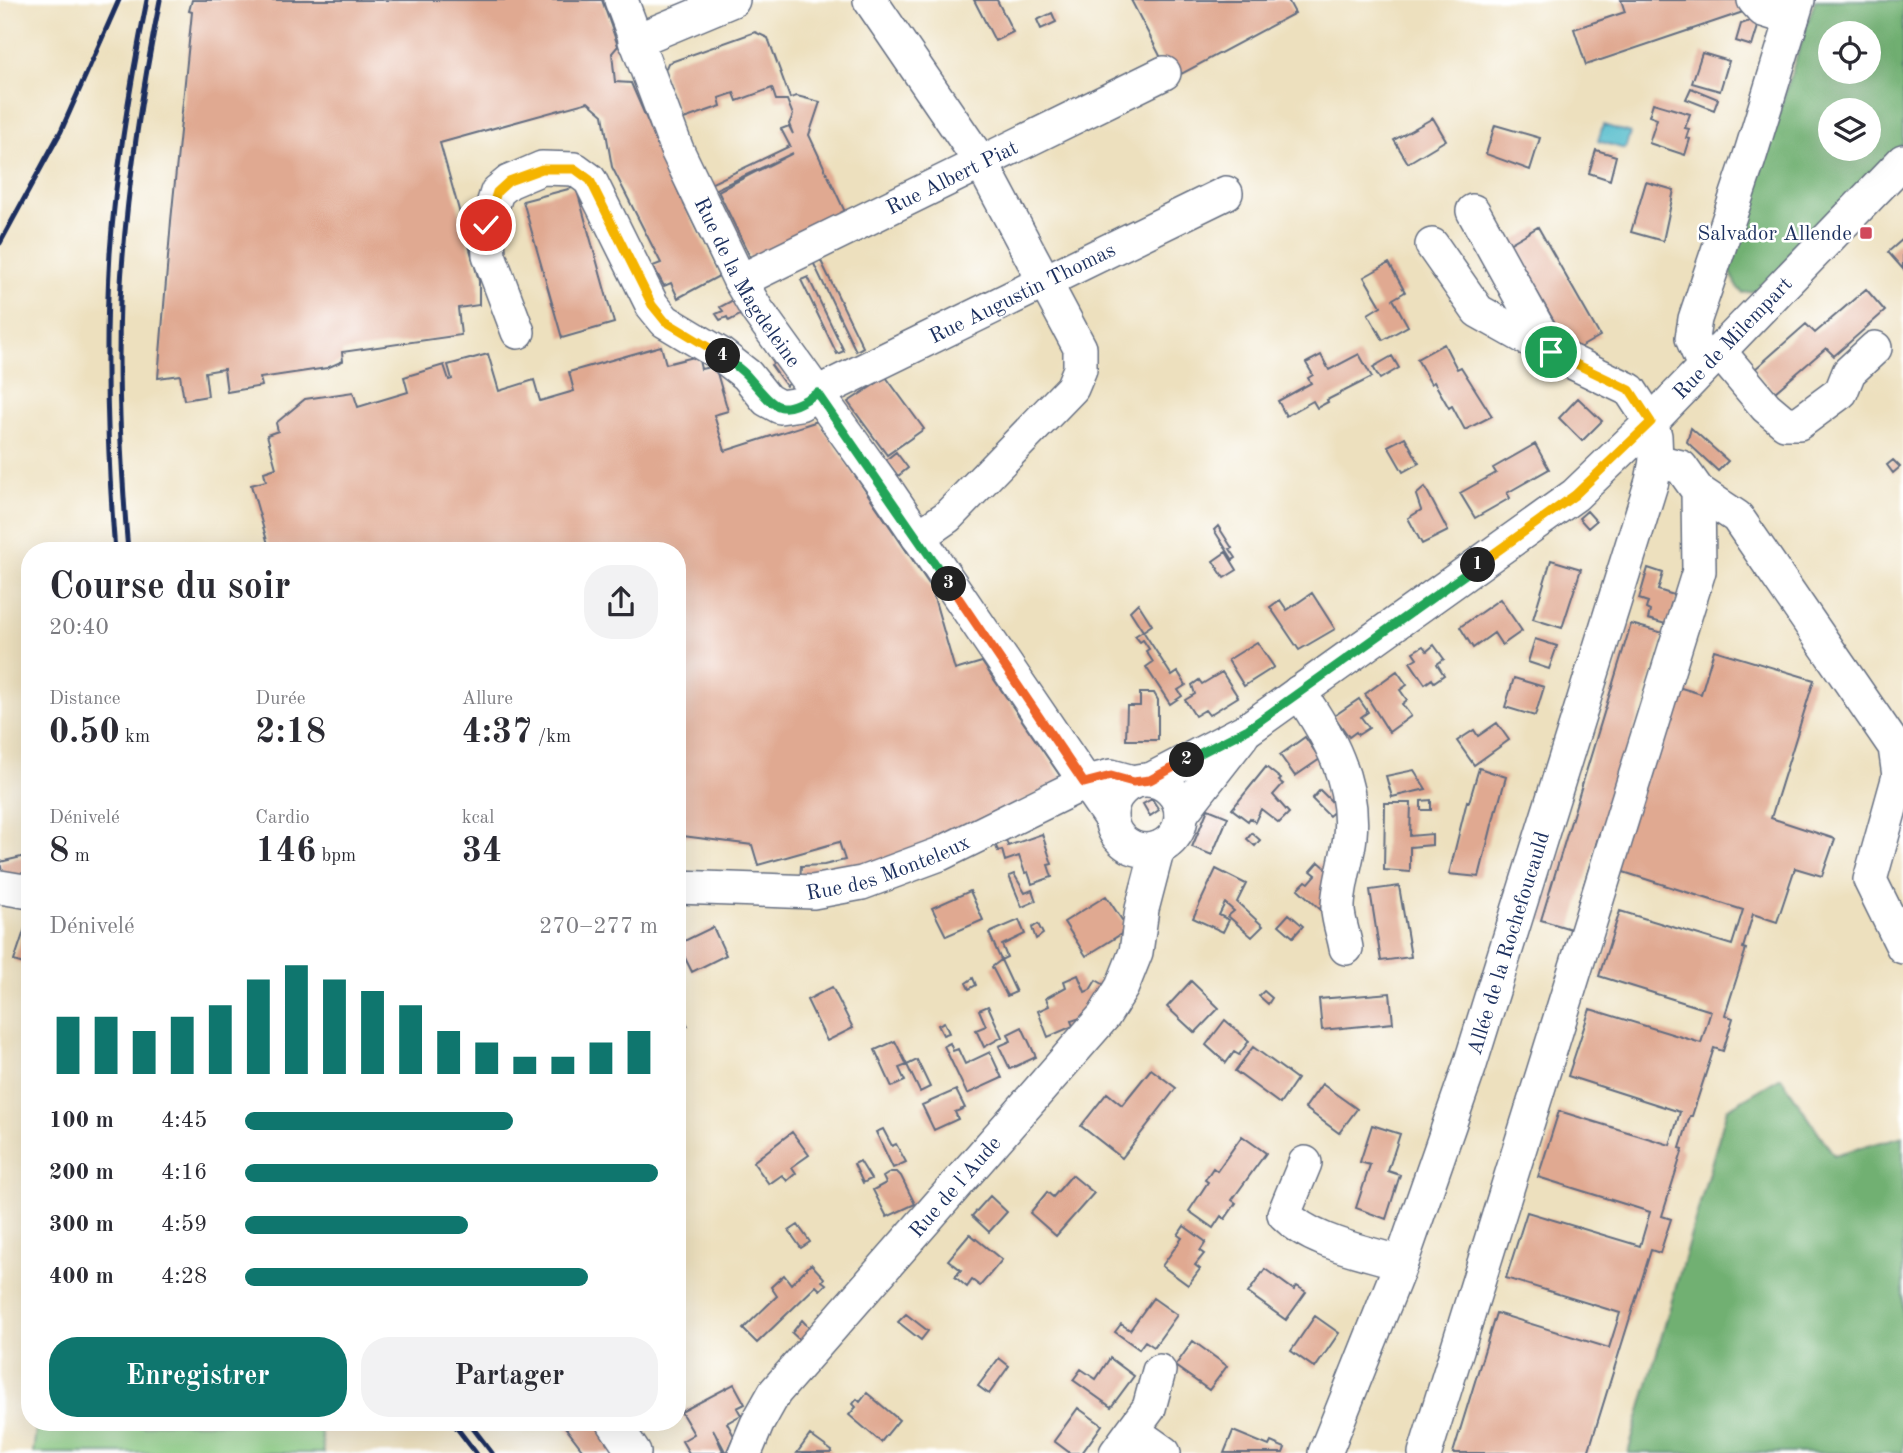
<!DOCTYPE html>
<html lang="fr">
<meta charset="utf-8">
<style>
:root{--surface:#fff;--page:#f2f2f3;--text:#2b2b33;--muted:#7c7c81;--accent:#0f766e}
body{margin:0;font-family:"Old Standard TT",serif;background:var(--page);color:var(--text);height:100vh;display:flex;flex-direction:column;font-size:26px;white-space:nowrap}
*{box-sizing:border-box;margin:0}
p{font-size:23px;color:var(--muted)}
.icon{flex:none;width:38px;height:38px;fill:none;stroke:currentColor;stroke-width:2;stroke-linecap:round;stroke-linejoin:round}
.map{position:relative;flex:1;overflow:hidden}
.panel{position:absolute;left:21px;top:542px;width:665px;height:889px;display:flex;flex-direction:column;background:var(--surface);border-radius:28px;box-shadow:0 7px 28px #0002}
.panel>*{flex:none}
.buttons{position:absolute;left:1818px;top:21px;display:grid;gap:14px}
.buttons a{display:grid;place-items:center;width:63px;height:63px;border-radius:50%;background:var(--surface);box-shadow:0 7px 28px #0002;font-size:35px}
.pin{position:absolute;display:grid;place-items:center;width:60px;height:60px;color:#fff;margin:-30px;border:4px solid #fff;border-radius:50%;box-shadow:0 2px 7px #0007}
.km{position:absolute;width:35px;height:35px;margin:-18px;border-radius:50%;background:#222;color:#fff;font-size:19px;line-height:35px;text-align:center}
.round{display:grid;place-items:center;flex:none;width:74px;height:74px;border-radius:28px;background:var(--page)}
.head{display:flex;align-items:center;justify-content:space-between;height:119px;padding:0 28px}
h1{font-size:38px;font-weight:800;line-height:52px}
.metrics{display:grid;grid-template-columns:repeat(3,1fr);gap:10px;height:119px;padding:7px 28px}
.metrics div{display:grid;align-content:center}
.metrics b{font-size:35px;font-weight:800}
.metrics small{font-size:19px;font-weight:400}
.metrics p{font-size:19px}
.chart{height:196px;padding:14px 28px}
.chart p{display:flex;justify-content:space-between}
.chart svg{width:100%;height:126px;margin-top:7px;stroke:var(--accent);stroke-width:6}
.primary-button{display:flex;gap:14px;margin-top:auto;padding:14px 28px}
.primary-button a{flex:1;height:80px;border-radius:28px;background:var(--accent);color:#fff;font-size:28px;font-weight:800;line-height:80px;text-align:center}
.primary-button a+a{background:var(--page);color:var(--text)}
ul{padding:0 28px;list-style:none;font-size:23px}
li{display:grid;grid-template-columns:112px 84px 1fr;align-items:center;height:52px}
li i{height:18px;border-radius:9px;background:var(--accent)}
.map>svg:first-child{display:block}
</style>
<div class="map">
<svg width="1903" height="1453" viewBox="0 0 1903 1453">
<rect width="100%" height="100%" fill="#fff"/>
<filter id="ink" filterUnits="userSpaceOnUse"><feTurbulence type="fractalNoise" baseFrequency=".0143" numOctaves="2"/><feDisplacementMap in="SourceGraphic" scale="14" xChannelSelector="R" yChannelSelector="G"/><feConvolveMatrix kernelMatrix="1 2 1 2 8 2 1 2 1" color-interpolation-filters="sRGB"/></filter>
<filter id="wash" filterUnits="userSpaceOnUse"><feTurbulence type="fractalNoise" baseFrequency=".00686" numOctaves="4" result="noise"/><feDisplacementMap in="SourceGraphic" scale="28" xChannelSelector="R" yChannelSelector="G"/><feGaussianBlur stdDeviation="1.57" result="paint"/><feColorMatrix in="noise" values="0 0 0 0 0 0 0 0 0 0 0 0 0 0 0 0 0 1.4 0 .05"/><feComposite in="paint" operator="in"/></filter>
<g filter="url(#wash)">
<rect width="100%" height="100%" fill="#ede0be"/>
<!-- green -->
<path fill="#8ccd84" stroke="#547e71" stroke-width="2" d="M37 1423H134L145 1427 157 1423H319L324 1453H33Z"/>
<!-- forest -->
<path fill="#71b072" stroke="#467068" stroke-width="2" fill-rule="evenodd" d="M1815 0H1903V143L1761 290 1743 293 1736 286 1729 267ZM1830 33H1869V72H1830ZM1830 110H1869V149H1830Z
M1781 1077 1834 1155 1903 1136V1453H1628L1727 1109Z"/>
<!-- water -->
<path fill="#4db9c9" stroke="#347494" stroke-width="2" d="M1603 125 1630 133 1625 149 1598 141Z"/>
<g id="blocks">
<!-- building -->
<path fill="#e0a991" d="M192 0H602L618 46 612 53 615 82 631 83 681 198 790 146 781 129 789 126 793 134 789 124 793 115 787 100H776L772 88 737 101 734 93 719 98 721 106 681 120 664 73 668 63 755 32 768 38 790 98 797 96 820 102 809 135 846 214 752 261 718 191 793 153 684 204 719 276 678 298 671 283 664 286 653 266 661 263 612 167 603 115 588 102 440 143 479 281V305L458 308 461 335 342 352 343 361 327 368 260 378 262 386 227 392 224 369 205 372 208 396 184 400 180 375 158 378 171 221 192 12 189 11Z
M974 0H997L1013 32 995 41Z
M1131 0H1288L1295 13 1172 79Z
M1621 0H1739L1743 12 1586 65 1574 29 1625 12Z
M1052 13 1056 22 1041 29 1037 20Z
M1761 17 1752 46 1736 41 1741 24Z
M1702 53 1729 61 1720 91 1692 83Z
M1691 88 1718 99 1714 110 1686 99Z
M1653 103 1690 114 1685 128 1689 129 1686 138 1690 139 1685 155 1649 143 1657 119 1649 116Z
M1433 118 1446 140 1408 163 1394 140Z
M1495 125 1540 138 1530 170 1486 154Z
M1596 150 1616 156 1610 180 1589 173Z
M1646 182 1674 190 1663 241 1631 232Z
M576 187 614 323 562 338 523 201Z
M1538 227 1600 336 1572 352 1509 244Z
M1903 239V269L1888 252Z
M820 259 863 347 856 351 813 262Z
M1389 263 1405 292 1393 299 1408 326 1383 340 1368 314 1381 306 1364 277Z
M808 277 844 351 837 354 801 280Z
M1866 289 1885 311 1834 356 1826 348 1775 392 1755 369 1806 324 1815 333Z
M735 299 744 313 729 321 727 317 720 320 716 314 723 311 720 307Z
M1444 344 1457 369 1461 367 1492 416 1465 430 1452 406 1449 408 1434 382 1431 384 1417 359Z
M661 346 666 364 698 356 701 369 715 366 728 411 714 415 725 451 818 421 931 587 955 670 982 662 1063 780 930 850 800 881 801 866 824 865 845 860 839 842 758 865 752 845 683 836 677 838V551H270L251 485 266 481 264 472 276 468 267 435 278 431 276 423 305 399 353 392 358 407 408 392 404 377 444 365 449 380 452 379 448 365 488 354 499 391 534 380 540 401 574 391 569 372Z
M1359 354 1372 377 1327 400 1328 402 1317 408 1313 401 1286 416 1278 401 1311 383 1308 378 1313 375 1306 363 1321 355 1329 370Z
M1392 356 1399 368 1380 379 1373 367Z
M777 361 792 382 786 386 771 365Z
M886 377 924 429 887 455 848 402Z
M1578 398 1602 421 1582 441 1559 418Z
M1691 428 1728 461 1718 471 1687 442Z
M1405 437 1419 463 1403 472 1388 446Z
M1535 444 1549 469 1507 493 1510 498 1475 518 1460 493 1496 473 1493 468Z
M896 452 908 468 898 476 886 460Z
M1893 460 1900 467 1893 473 1887 465Z
M1425 487 1448 531 1422 544 1408 518 1421 510 1416 495Z
M1587 511 1596 521 1588 528 1579 518Z
M1218 526 1232 548 1230 549 1236 558 1233 560 1214 530Z
M1226 552 1237 570 1224 578 1213 561Z
M1551 560 1581 569 1562 628 1533 619Z
M1648 568 1663 573 1658 590 1677 596 1669 625 1648 619 1650 611 1646 609 1648 602 1639 599Z
M1312 593 1335 629 1299 650 1270 607 1280 600 1287 610Z
M1500 599 1522 631 1502 645 1494 633 1473 648 1460 627Z
M1138 603 1152 625 1143 631 1130 611Z
M1631 624 1663 633 1602 835 1599 834 1571 929 1541 920Z
M1143 631 1172 676 1178 672 1186 685 1178 690 1182 696 1170 704 1146 667 1153 662 1146 651 1149 649 1143 640 1140 642 1135 636Z
M1535 639 1557 646 1549 669 1528 662Z
M1257 642 1274 667 1244 686 1228 660Z
M1434 645 1444 659 1437 664 1444 675 1434 682 1432 679 1425 684 1410 662 1417 658 1413 652 1423 646 1427 651Z
M1714 650 1814 680 1771 818 1835 839 1822 876 1795 868 1777 922 1753 914 1743 948 1746 949 1725 1015 1733 1018 1723 1051 1714 1048 1692 1116H1690L1680 1148 1683 1149 1662 1216 1671 1219 1660 1253 1651 1250 1588 1453H1453L1496 1313 1609 1348 1620 1313 1506 1278 1527 1212 1640 1246 1650 1212 1538 1177 1559 1111 1670 1145 1680 1112 1568 1076 1590 1009 1701 1043 1711 1011 1599 976 1620 911 1732 945 1743 910 1614 869 1668 684 1701 694Z
M1397 671 1407 685 1400 690 1407 700 1402 704 1411 716 1389 732 1365 694Z
M1222 672 1238 697 1209 715 1205 710 1195 716 1185 700 1195 694 1192 685 1199 680 1202 684Z
M1514 678 1544 687 1535 716 1505 707Z
M1140 693H1154L1158 700V740H1126L1127 706H1140Z
M1359 699 1368 712 1361 717 1369 728 1358 735 1356 732 1349 737 1334 716Z
M1497 723 1509 740 1474 765 1457 741 1474 730 1478 736Z
M1305 737 1320 759 1295 776 1280 755Z
M1266 767 1281 779 1279 781 1283 784 1273 795 1289 813 1279 823 1261 809 1255 822 1250 818 1248 821 1232 809Z
M1479 768 1506 777 1497 809H1496L1479 877 1449 874 1467 801 1469 802Z
M1414 770 1426 789 1392 797 1386 776Z
M1320 790 1338 808 1329 816 1312 799Z
M1152 799 1159 810 1150 816 1143 804Z
M1431 800V810H1421V801Z
M1385 803H1411L1410 836 1432 834V845L1410 847V872L1384 870Z
M1208 809 1228 817 1212 855 1192 847Z
M1252 833 1260 840 1255 846 1247 839Z
M1042 834 1052 864 1048 865 1052 877 1032 884 1028 872 1025 873 1019 856 1005 861 1002 850 998 851 995 844 1006 840 1008 846Z
M30 855V876L3 877 0 862Z
M1319 862 1335 876 1322 911 1298 889 1306 881 1309 883 1316 875 1311 871Z
M1216 869 1246 884 1237 902 1263 926 1252 937 1228 916 1234 911 1225 903 1219 915 1229 920 1223 932 1193 918Z
M1014 874 1025 893 1032 890 1036 901 1022 907 1009 876Z
M1399 886 1411 957 1381 961 1370 890Z
M970 891 983 920 946 936 932 908Z
M1106 896 1124 923 1121 934 1086 956 1064 922Z
M1289 914 1303 926 1293 937 1279 925Z
M1019 920 1025 934 1002 945 1007 957 1001 960 989 933Z
M1038 924 1043 934 1036 939 1032 928Z
M713 927 726 955 692 972 678 944Z
M25 928 30 930V966L14 961Z
M1001 960 1016 992 1007 996 992 967Z
M1078 975 1085 992 1090 990 1096 980 1108 987 1081 1022 1080 1018 1071 1021 1073 1026 1048 1037 1038 1011 1049 1006 1046 998 1066 987 1064 981Z
M973 978 976 985 969 989 966 983Z
M1191 981 1219 1008 1195 1033 1167 1007Z
M832 987 853 1028 827 1041 807 1000Z
M1264 991 1272 998 1268 1004 1259 996Z
M1390 993 1393 1023 1322 1030 1319 999Z
M677 1005 688 1026 677 1031Z
M988 1006 1002 1037 984 1047 976 1030 986 1026 979 1010Z
M1225 1020 1249 1041 1239 1055 1234 1052 1226 1063 1206 1045Z
M944 1022 949 1033 943 1035 938 1025Z
M1022 1027 1036 1057 1010 1069 999 1046 1011 1041 1008 1034Z
M895 1041 907 1065 899 1068 905 1081 892 1087 875 1050Z
M950 1043 953 1051 958 1049 965 1064 990 1052 1002 1078 967 1094 944 1046Z
M1253 1047 1297 1079 1280 1104 1235 1071Z
M917 1060 930 1087 920 1092 907 1065Z
M1151 1069 1176 1088 1122 1158 1081 1126 1107 1093 1122 1105Z
M1322 1084 1357 1109 1339 1133 1305 1108Z
M956 1090 965 1108 955 1112 958 1119 934 1130 922 1105Z
M1372 1125 1400 1134 1388 1171 1400 1175 1386 1219 1356 1208 1370 1165 1360 1162Z
M883 1129 892 1146 896 1144 906 1162 893 1168 876 1132Z
M792 1132 809 1155 792 1167 796 1173 787 1181 782 1175 769 1184 753 1162Z
M1242 1136 1266 1153 1232 1200 1236 1203 1225 1219 1221 1216 1213 1228 1189 1211 1208 1182 1205 1180 1213 1168 1217 1171Z
M860 1161 871 1179 863 1183 854 1164Z
M891 1172H897L901 1176 915 1204 887 1217 873 1190 886 1183 883 1177Z
M1072 1175 1094 1193 1056 1236 1030 1213 1047 1192 1053 1197Z
M990 1196 1007 1212 989 1232 972 1216Z
M798 1225 810 1242 801 1248 789 1231Z
M1184 1226 1206 1242 1200 1251 1204 1254 1195 1265 1200 1269 1188 1285 1162 1266 1182 1238 1178 1235Z
M970 1234 1002 1260 980 1286 972 1280 967 1287 955 1277 961 1270 948 1260Z
M811 1264 824 1278 822 1281 826 1284 820 1290 816 1286 757 1343 743 1329 777 1296 771 1287 784 1275 791 1284Z
M1265 1269 1294 1290 1297 1286 1306 1292 1286 1320 1248 1293Z
M1153 1298 1177 1315 1154 1347 1145 1341 1139 1349 1115 1332 1121 1324 1130 1330Z
M906 1314 928 1331 921 1340 898 1322Z
M1315 1316 1339 1333 1315 1368 1291 1351Z
M802 1320 813 1332 803 1343 792 1333Z
M1193 1341 1227 1366 1209 1390 1175 1366Z
M999 1358 1009 1366 989 1394 978 1386Z
M1110 1358 1134 1376 1111 1407 1073 1380 1081 1369 1096 1379Z
M734 1384 745 1404 737 1408 741 1415 727 1423 734 1436 726 1453 713 1429 723 1451 719 1453H689L682 1441 694 1434 681 1412Z
M867 1393 899 1420 881 1442 849 1415 856 1407 853 1404 857 1399 860 1402Z
M1078 1408 1102 1425 1082 1453H1070L1054 1441Z
M562 1423H600L617 1449 610 1453H585Z
M1233 1431 1269 1446 1271 1442 1285 1448 1283 1453H1224Z
M810 1435 832 1451 831 1453H797Z"/>
</g>
</g>
<g filter="url(#ink)">
<use href="#blocks" fill-opacity="0" stroke="#646d80" stroke-width="2"/>
<g fill="none" stroke-linecap="round" stroke-linejoin="round">
<defs>
<g id="minor">
<path id="s1" d="M621 0 677 150 740 281 757 310 886 489 1110 818"/>
<path d="M870 0 982 164 1080 348V369L1072 388 947 517 918 537"/>
<path d="M1754 0 1763 10 1792 19"/>
<path d="M635 41 733 0"/>
<path d="M1473 211 1551 352"/>
<path id="s2" d="M740 281 1164 73"/>
<path id="s3" d="M518 332 489 255 487 224 497 192 509 182 542 168 575 169 590 180 652 305 665 321 720 354 747 375 767 400 780 407 800 404 817 393 1226 193"/>
<path d="M1719 351 1766 407 1785 423H1799L1841 392 1849 372 1875 348"/>
<path d="M1704 366 1692 338 1695 319 1749 159 1798 0"/>
<path d="M1698 491 1737 517 1895 747 1899 776 1870 880 1903 947"/>
<path d="M1299 692C1329 735 1355 782 1350 836 1348 859 1337 888 1338 911 1339 923 1344 936 1346 948"/>
<circle cx="1146" cy="815" r="35"/>
<path id="s4" d="M1150 780 1248 729 1575 495 1651 422 1903 161"/>
<path d="M1181 814 1242 736"/>
<path d="M0 887 30 892"/>
<path id="s5" d="M677 887 813 892 862 883 940 854 1084 783 1111 776 1133 782"/>
<path d="M1305 1163 1284 1214C1312 1243 1363 1251 1401 1263"/>
<path d="M614 1423 634 1453"/>
<path d="M1133 1431 1164 1453"/>
<path id="s6" d="M745 1453 757 1424 775 1392 1104 1016 1122 987 1136 952 1142 909 1158 848"/>
<path d="M1116 1453 1149 1408 1159 1371"/>
<path id="s7" d="M1325 1453 1401 1263 1469 1068 1652 481 1656 461 1655 436 1651 422 1630 390 1551 352 1478 311 1432 245"/>
<path d="M1425 1453 1699 571 1698 491 1681 467 1656 461"/>
</g>
</defs>
<!-- minor casing -->
<use href="#minor" stroke="#646d80" stroke-width="36"/>
<!-- minor -->
<use href="#minor" stroke="#fff" stroke-width="33"/>
<!-- rail -->
<path stroke="#1b2f5e" stroke-width="5" d="M0 243 61 131 119 0
M115 551C107 452 104 353 110 253 116 168 130 84 147 0
M128 551C121 468 117 385 120 301 125 199 140 100 160 0
M453 1423 476 1453
M469 1423 492 1453"/>
</g>
</g>
<g fill="none" stroke-linecap="round" stroke-linejoin="round" filter="url(#ink)">
<defs>
<path id="split-1" d="M1478 565 1575 495 1651 422 1630 390 1551 352"/>
<path id="split-2" d="M1187 760 1248 729 1478 565"/>
<path id="split-3" d="M949 584 1084 783 1111 776 1133 782 1150 780 1187 760"/>
<path id="split-4" d="M723 356C731 363 742 369 749 378 776 408 778 418 817 393L949 584"/>
<path id="split-5" d="M486 225 497 192 509 181 542 169H575L590 180 652 305 665 321 723 356"/>
</defs>
<!-- split-1 casing -->
<use href="#split-1" stroke="#fff" stroke-width="14"/>
<!-- split-2 casing -->
<use href="#split-2" stroke="#fff" stroke-width="14"/>
<!-- split-3 casing -->
<use href="#split-3" stroke="#fff" stroke-width="14"/>
<!-- split-4 casing -->
<use href="#split-4" stroke="#fff" stroke-width="14"/>
<!-- split-5 casing -->
<use href="#split-5" stroke="#fff" stroke-width="14"/>
<!-- split-1 -->
<use href="#split-1" stroke="#f5b400" stroke-width="9"/>
<!-- split-2 -->
<use href="#split-2" stroke="#22a559" stroke-width="9"/>
<!-- split-3 -->
<use href="#split-3" stroke="#f0652b" stroke-width="9"/>
<!-- split-4 -->
<use href="#split-4" stroke="#22a559" stroke-width="9"/>
<!-- split-5 -->
<use href="#split-5" stroke="#f5b400" stroke-width="9"/>
</g>
<!-- markers -->
<rect fill="#d1495b" stroke="#fff" stroke-width="2.5" x="1859" y="226" width="14" height="14" rx="3.5"/>
<g text-anchor="middle" stroke-width="5" stroke-linejoin="round" paint-order="stroke">
<!-- street labels -->
<g font-size="21" fill="#1b2f5e" stroke="#fff">
<text dy="7" stroke="none"><textPath href="#s2" startOffset="236">Rue Albert Piat</textPath></text>
<text dy="7" stroke="none"><textPath href="#s1" startOffset="310">Rue de la Magdeleine</textPath></text>
<text dy="7" stroke="none"><textPath href="#s3" startOffset="824">Rue Augustin Thomas</textPath></text>
<text dy="7" stroke="none"><textPath href="#s4" startOffset="735">Rue de Milempart</textPath></text>
<text dy="7" stroke="none"><textPath href="#s5" startOffset="215">Rue des Monteleux</textPath></text>
<text dy="7" stroke="none"><textPath href="#s7" startOffset="542">Allée de la Rochefoucauld</textPath></text>
<text dy="7" stroke="none"><textPath href="#s6" startOffset="341">Rue de l'Aude</textPath></text>
</g>
<!-- poi labels -->
<g font-size="21" fill="#1b2f5e" stroke="#fff" text-anchor="end">
<text x="1852" y="240">Salvador Allende</text>
</g>
</g>
</svg>
<div class="buttons">
<a><svg class="icon" aria-label="locate" viewBox="0 0 24 24"><circle cx="12" cy="12" r="6"/><path d="M12 2v4M12 18v4M2 12h4M18 12h4"/></svg></a>
<a><svg class="icon" aria-label="layers" viewBox="0 0 24 24"><path d="M12 4l9 5-9 5-9-5zM3 14l9 5 9-5"/></svg></a>
</div>
<div class="pin" style="left:1551px;top:352px;background:#1e9e55"><svg class="icon" aria-label="arrive" viewBox="0 0 24 24"><path d="M6 21V4h12l-3 4 3 4H6"/></svg></div>
<div class="pin" style="left:486px;top:225px;background:#d93025"><svg class="icon" aria-label="check" viewBox="0 0 24 24"><path d="M5 12l5 5 9-10"/></svg></div>
<b class="km" style="left:1478px;top:565px">1</b>
<b class="km" style="left:1187px;top:760px">2</b>
<b class="km" style="left:949px;top:584px">3</b>
<b class="km" style="left:723px;top:356px">4</b>
<section class="panel">
<div class="head"><div><h1>Course du soir</h1><p>20:40</p></div><a class="round"><svg class="icon" aria-label="share" viewBox="0 0 24 24"><path d="M12 15V3M7 8l5-5 5 5M5 13v7h14v-7"/></svg></a></div>
<div class="metrics">
<div><p>Distance</p><b>0.50<small> km</small></b></div>
<div><p>Durée</p><b>2:18</b></div>
<div><p>Allure</p><b>4:37<small> /km</small></b></div>
</div>
<div class="metrics">
<div><p>Dénivelé</p><b>8<small> m</small></b></div>
<div><p>Cardio</p><b>146<small> bpm</small></b></div>
<div><p>kcal</p><b>34</b></div>
</div>
<div class="chart"><p><span>Dénivelé</span>270–277 m</p>
<svg viewBox="0 0 160 44" preserveAspectRatio="none"><path d="M5 44V24M15 44V24M25 44V29M35 44V24M45 44V20M55 44V11M65 44V6M75 44V11M85 44V15M95 44V20M105 44V29M115 44V33M125 44V38M135 44V38M145 44V33M155 44V29"/></svg>
</div>
<ul>
<li><b>100 m</b>4:45<i style="width:65%"></i></li>
<li><b>200 m</b>4:16<i style="width:100%"></i></li>
<li><b>300 m</b>4:59<i style="width:54%"></i></li>
<li><b>400 m</b>4:28<i style="width:83%"></i></li>
</ul>
<div class="primary-button"><a>Enregistrer</a><a>Partager</a></div>
</section>
</div>
